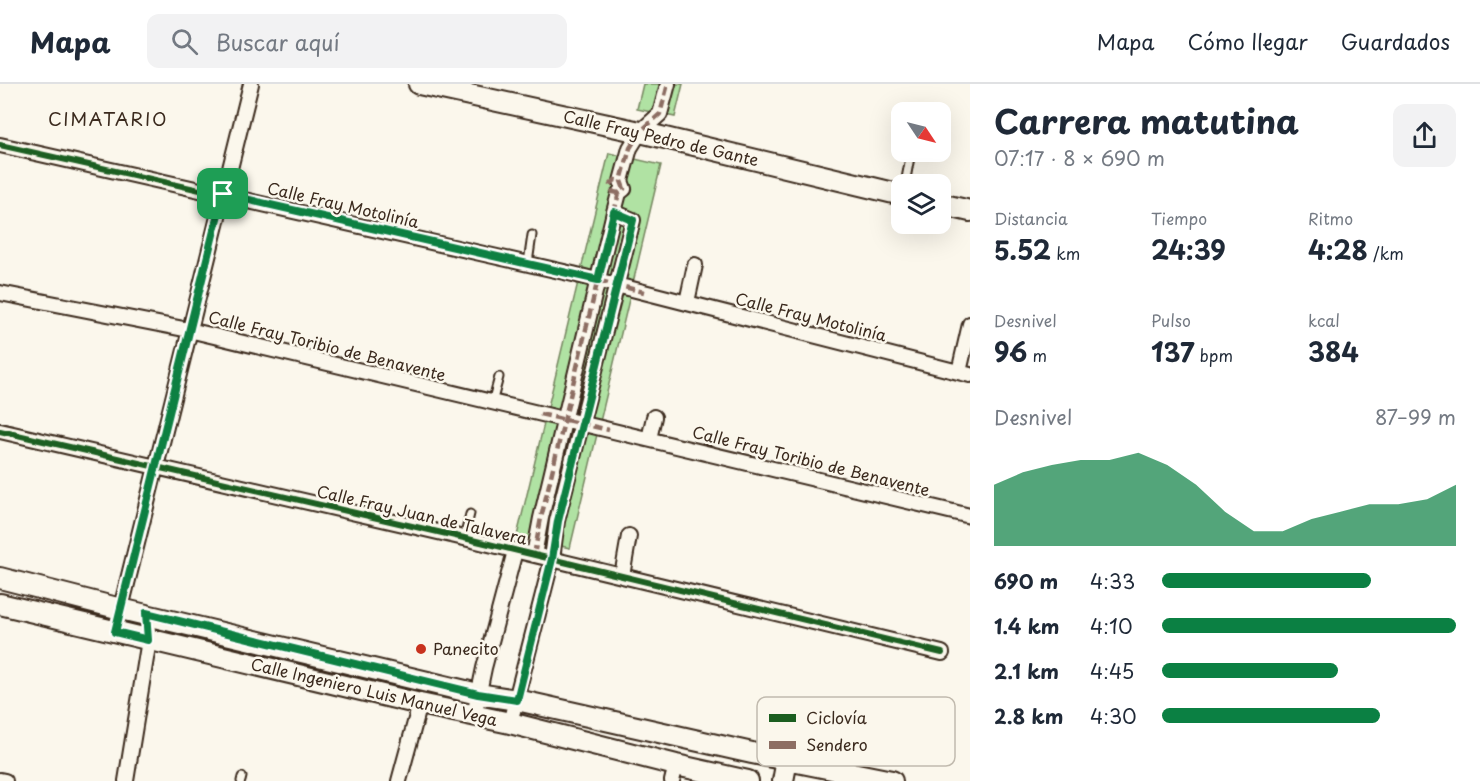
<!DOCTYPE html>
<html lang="es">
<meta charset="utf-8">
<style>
:root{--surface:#fff;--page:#f2f2f3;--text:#1f2937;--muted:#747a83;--line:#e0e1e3;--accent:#0b8043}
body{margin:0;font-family:"Playpen Sans",sans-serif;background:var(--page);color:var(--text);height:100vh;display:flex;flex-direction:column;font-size:22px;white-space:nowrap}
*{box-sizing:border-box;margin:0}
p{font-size:20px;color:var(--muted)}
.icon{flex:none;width:33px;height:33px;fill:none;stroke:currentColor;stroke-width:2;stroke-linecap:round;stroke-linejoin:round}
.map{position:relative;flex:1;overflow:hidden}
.panel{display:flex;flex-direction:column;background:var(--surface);width:510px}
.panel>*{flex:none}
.needle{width:39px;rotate:125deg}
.buttons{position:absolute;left:891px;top:18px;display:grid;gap:12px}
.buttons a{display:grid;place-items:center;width:60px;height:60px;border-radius:12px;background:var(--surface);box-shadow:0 6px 24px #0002;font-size:30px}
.pin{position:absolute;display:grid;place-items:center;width:51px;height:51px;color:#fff;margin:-26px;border-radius:12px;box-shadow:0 3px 9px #0006}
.round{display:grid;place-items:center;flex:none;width:63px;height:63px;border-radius:12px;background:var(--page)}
.head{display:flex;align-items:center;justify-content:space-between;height:102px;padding:0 24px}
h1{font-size:33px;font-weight:700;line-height:45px}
.metrics{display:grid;grid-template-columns:repeat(3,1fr);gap:9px;height:102px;padding:6px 24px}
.metrics div{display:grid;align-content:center}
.metrics b{font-size:26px;font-weight:700}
.metrics small{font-size:16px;font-weight:400}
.metrics p{font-size:16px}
.chart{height:168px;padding:12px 24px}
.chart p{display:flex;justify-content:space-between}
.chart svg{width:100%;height:108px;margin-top:6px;fill:var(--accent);opacity:.7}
ul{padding:0 24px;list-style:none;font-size:20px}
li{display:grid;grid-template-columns:96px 72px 1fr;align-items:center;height:45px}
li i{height:15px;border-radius:8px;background:var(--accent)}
header{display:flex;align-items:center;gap:36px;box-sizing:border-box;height:84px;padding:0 30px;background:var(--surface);border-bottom:2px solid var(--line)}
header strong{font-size:28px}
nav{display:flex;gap:33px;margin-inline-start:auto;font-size:21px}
.search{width:420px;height:54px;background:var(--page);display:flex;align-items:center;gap:15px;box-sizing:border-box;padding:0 21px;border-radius:12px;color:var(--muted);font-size:22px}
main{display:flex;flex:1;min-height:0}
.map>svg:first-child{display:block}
</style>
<header>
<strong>Mapa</strong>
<div class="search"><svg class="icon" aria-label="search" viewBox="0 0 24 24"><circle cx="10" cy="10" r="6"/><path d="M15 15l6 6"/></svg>Buscar aquí</div>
<nav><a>Mapa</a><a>Cómo llegar</a><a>Guardados</a></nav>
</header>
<main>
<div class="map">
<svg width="970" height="697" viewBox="0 0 970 697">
<rect width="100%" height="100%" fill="#fbf7ec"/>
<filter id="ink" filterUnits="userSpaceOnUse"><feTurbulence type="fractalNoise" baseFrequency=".0167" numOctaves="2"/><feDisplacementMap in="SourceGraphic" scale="12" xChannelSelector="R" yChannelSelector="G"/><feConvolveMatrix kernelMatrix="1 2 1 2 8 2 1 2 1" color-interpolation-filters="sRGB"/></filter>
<g filter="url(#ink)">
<!-- green -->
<path fill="#b0e2a3" stroke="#768660" stroke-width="1.5" d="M643 0H683L675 33 637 25Z
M609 69 661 81 570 464 517 452Z"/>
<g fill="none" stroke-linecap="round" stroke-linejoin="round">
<defs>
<path id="lane" d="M905 100 911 68
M528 179 532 151
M492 319 499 293
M464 454 470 430
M241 697 242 693"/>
<path id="street" d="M0 61 573 190 970 291
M0 209 189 246 970 432
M687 218 695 181
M959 288 970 240
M0 347 464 454 942 569
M649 355 654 333
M534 471 541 434 614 128 619 109 624 105 621 97 630 64 640 48 660 30 668 0
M622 492 629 452
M115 548 251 0
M474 632 484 584 515 467
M510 639 552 475 557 437 633 136 614 128
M0 696 5 697
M126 697 149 556 146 529
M399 697 420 620
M672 697 676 681"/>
<path id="secondary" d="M419 0 640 48 902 111
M940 120 970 127
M0 494 121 525 478 610 517 616 752 669 892 697
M0 520 420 620 510 639 676 681 748 697
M783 697 787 676"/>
</defs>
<!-- lane casing -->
<use href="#lane" stroke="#3b2a1e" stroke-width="11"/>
<!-- street casing -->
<use href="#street" stroke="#3b2a1e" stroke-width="18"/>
<!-- secondary casing -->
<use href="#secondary" stroke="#3b2a1e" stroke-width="24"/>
<!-- lane -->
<use href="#lane" stroke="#fbf7ec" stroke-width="7"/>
<!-- street -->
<use href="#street" stroke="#fbf7ec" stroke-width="14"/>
<!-- secondary -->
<use href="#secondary" stroke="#fbf7ec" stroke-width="20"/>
<!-- quiet -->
<path stroke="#8d6e63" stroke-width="4.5" stroke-dasharray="9 4.5" stroke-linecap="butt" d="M619 109 613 108 610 101 615 96 621 97
M573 190 644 208
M540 330 609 346
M534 471 541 434 614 128 619 109 624 105 621 97 630 64 640 48 660 30 668 0
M552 475 557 437 633 136 614 128"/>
<defs>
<path id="cycleway" d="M0 61 573 190
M0 347 464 454 942 569"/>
</defs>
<!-- cycleway casing -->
<use href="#cycleway" stroke="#fbf7ec" stroke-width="10"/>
<!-- cycleway -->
<use href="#cycleway" stroke="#1b5e20" stroke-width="6"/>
</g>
</g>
<g fill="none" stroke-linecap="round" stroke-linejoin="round" filter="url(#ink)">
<defs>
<path id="route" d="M223 110 598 196 614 128 633 136 558 437 552 475 517 616 478 610 146 529 148 556 115 548Z"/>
</defs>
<!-- route casing -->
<use href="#route" stroke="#fff" stroke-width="12"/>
<!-- route -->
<use href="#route" stroke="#0b8043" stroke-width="8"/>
</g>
<!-- markers -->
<circle fill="#c8321e" stroke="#fbf7ec" stroke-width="2" cx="421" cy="565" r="6"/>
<g text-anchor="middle" stroke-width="5" stroke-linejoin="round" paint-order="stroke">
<!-- street labels -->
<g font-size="16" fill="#3b2a1e" stroke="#fbf7ec">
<text transform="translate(661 54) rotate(13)" y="6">Calle Fray Pedro de Gante</text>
<text transform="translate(343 121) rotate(13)" y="6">Calle Fray Motolinía</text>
<text transform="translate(811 233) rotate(14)" y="6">Calle Fray Motolinía</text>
<text transform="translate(327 262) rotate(14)" y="6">Calle Fray Toribio de Benavente</text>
<text transform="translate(811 377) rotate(14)" y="6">Calle Fray Toribio de Benavente</text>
<text transform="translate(422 431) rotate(13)" y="6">Calle Fray Juan de Talavera</text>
<text transform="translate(374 608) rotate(13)" y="6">Calle Ingeniero Luis Manuel Vega</text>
</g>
<!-- poi labels -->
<g font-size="16" fill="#3b2a1e" stroke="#fbf7ec" text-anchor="start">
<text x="433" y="571">Panecito</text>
</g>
<!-- neighbourhood labels -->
<g font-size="18" letter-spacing="1.5" fill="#3b2a1e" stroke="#fbf7ec">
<text x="108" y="42">CIMATARIO</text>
</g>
</g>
<!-- legend -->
<rect x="757" y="613" width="198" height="69" rx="9" fill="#fbf7ec" stroke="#c1baae" stroke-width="1.5"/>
<rect x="769" y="630" width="27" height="8" fill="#1b5e20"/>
<rect x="769" y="657" width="27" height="8" fill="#8d6e63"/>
<g font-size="16" fill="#3b2a1e">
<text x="806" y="640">Ciclovía</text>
<text x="806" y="667">Sendero</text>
</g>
</svg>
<div class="buttons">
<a><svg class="needle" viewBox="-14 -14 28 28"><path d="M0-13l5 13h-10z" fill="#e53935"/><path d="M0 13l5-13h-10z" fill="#747a83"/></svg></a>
<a><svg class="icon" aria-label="layers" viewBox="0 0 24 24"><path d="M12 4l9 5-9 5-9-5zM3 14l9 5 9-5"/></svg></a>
</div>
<div class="pin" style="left:223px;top:110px;background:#1e9e55"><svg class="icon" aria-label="arrive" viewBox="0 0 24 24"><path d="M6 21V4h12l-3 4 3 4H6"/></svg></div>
</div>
<section class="panel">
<div class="head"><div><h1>Carrera matutina</h1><p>07:17 · 8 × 690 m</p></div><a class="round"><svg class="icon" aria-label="share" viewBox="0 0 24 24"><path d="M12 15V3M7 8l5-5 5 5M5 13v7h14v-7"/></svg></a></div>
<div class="metrics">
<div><p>Distancia</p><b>5.52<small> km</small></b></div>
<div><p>Tiempo</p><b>24:39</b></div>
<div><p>Ritmo</p><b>4:28<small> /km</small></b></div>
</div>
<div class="metrics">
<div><p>Desnivel</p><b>96<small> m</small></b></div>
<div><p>Pulso</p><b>137<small> bpm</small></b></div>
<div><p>kcal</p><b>384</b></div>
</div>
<div class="chart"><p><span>Desnivel</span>87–99 m</p>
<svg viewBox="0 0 160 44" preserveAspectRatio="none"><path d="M0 44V19L10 14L20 11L30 9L40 9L50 6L60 11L70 19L80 30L90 38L100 38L110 33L120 30L130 27L140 27L150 25L160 19V44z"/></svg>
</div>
<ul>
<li><b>690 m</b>4:33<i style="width:71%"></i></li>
<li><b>1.4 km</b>4:10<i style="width:100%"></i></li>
<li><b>2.1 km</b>4:45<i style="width:60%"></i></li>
<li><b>2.8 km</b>4:30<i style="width:74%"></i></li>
</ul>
</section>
</main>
